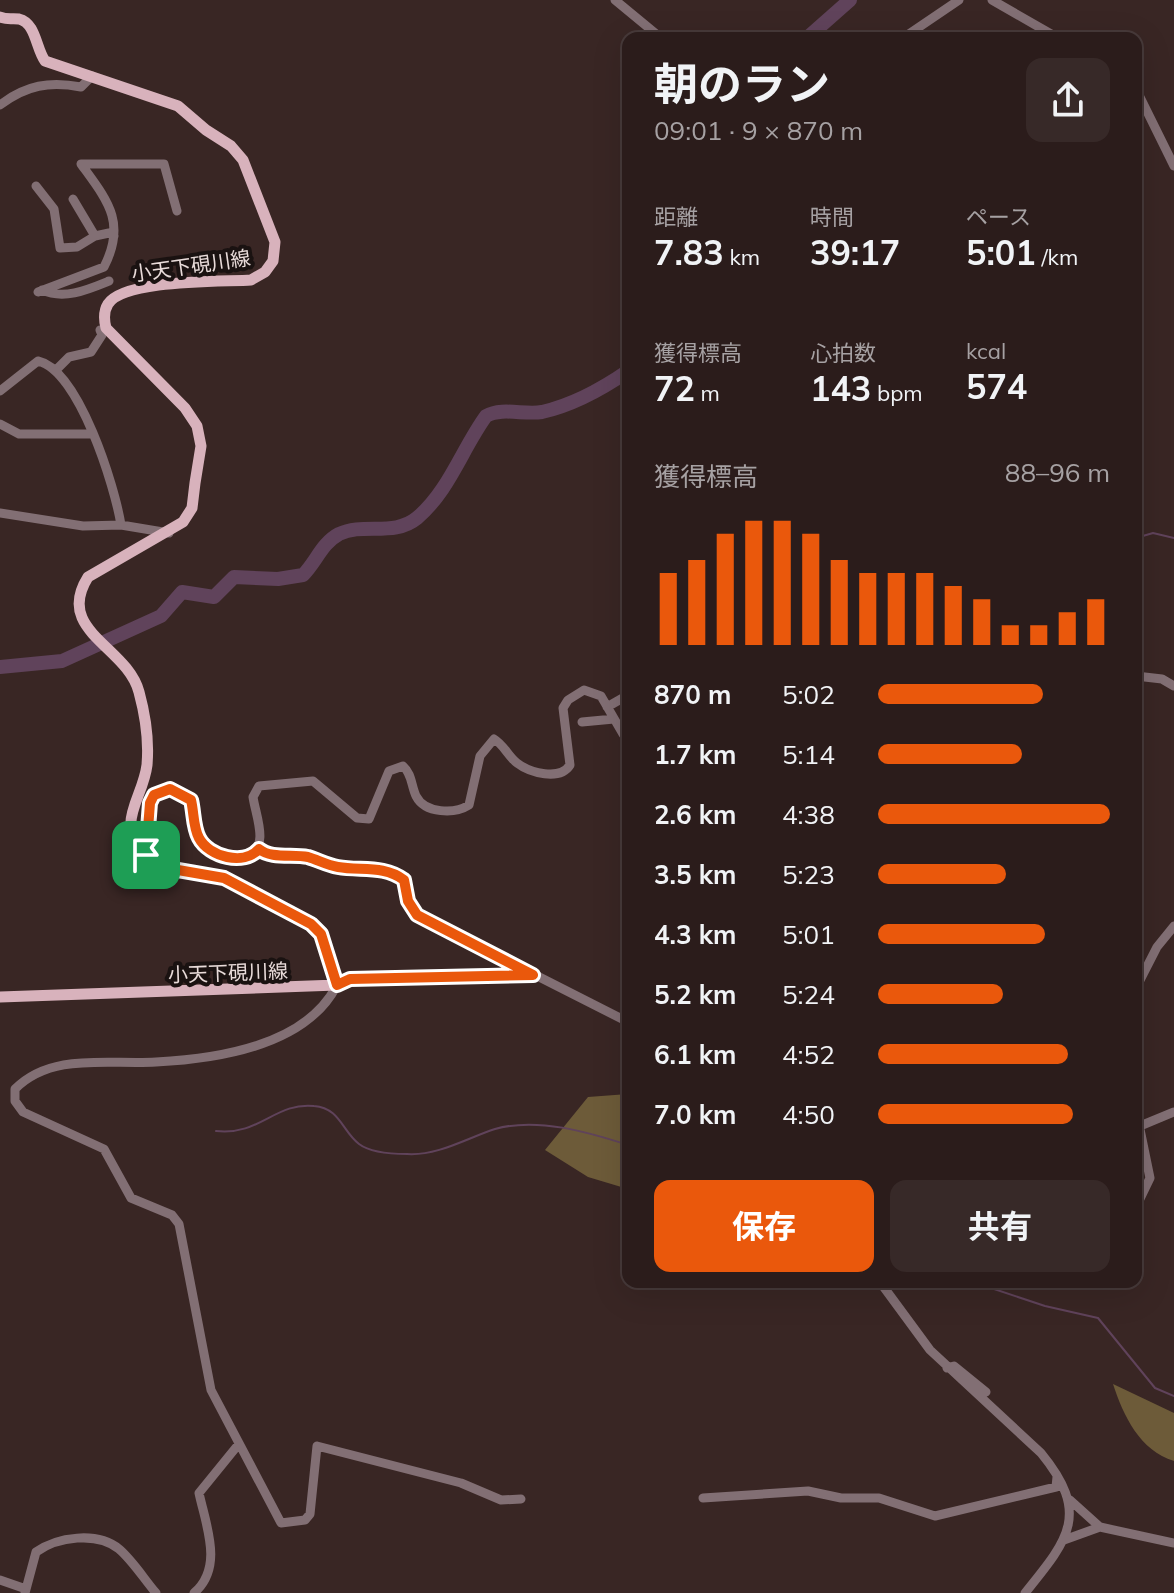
<!DOCTYPE html>
<html lang="ja">
<meta charset="utf-8">
<style>
:root{--surface:#2b1c1b;--page:#372928;--text:#f1f3f6;--muted:#a6a1a3;--line:#473a3a;--accent:#ea580c}
body{margin:0;font-family:Mulish,"Noto Sans JP",sans-serif;background:var(--page);color:var(--text);height:100vh;display:flex;flex-direction:column;font-size:30px;white-space:nowrap}
*{box-sizing:border-box;margin:0}
p{font-size:26px;color:var(--muted)}
.icon{flex:none;width:44px;height:44px;fill:none;stroke:currentColor;stroke-width:2;stroke-linecap:round;stroke-linejoin:round}
.map{position:relative;flex:1;overflow:hidden}
.panel{position:absolute;left:622px;top:32px;width:520px;height:1256px;display:flex;flex-direction:column;background:var(--surface);border-radius:16px;box-shadow:0 8px 32px #0002,0 0 0 2px var(--line)}
.panel>*{flex:none}
.pin{position:absolute;display:grid;place-items:center;width:68px;height:68px;color:#fff;margin:-34px;border-radius:16px;box-shadow:0 4px 12px #0006}
.round{display:grid;place-items:center;flex:none;width:84px;height:84px;border-radius:16px;background:var(--page)}
.head{display:flex;align-items:center;justify-content:space-between;height:136px;padding:0 32px}
h1{font-size:44px;font-weight:700;line-height:60px}
.figures{display:grid;grid-template-columns:repeat(3,1fr);gap:12px;height:136px;padding:8px 32px}
.figures div{display:grid;align-content:center}
.figures b{font-size:34px;font-weight:700}
.figures small{font-size:22px;font-weight:400}
.figures p{font-size:22px}
.chart{height:224px;padding:16px 32px}
.chart p{display:flex;justify-content:space-between}
.chart svg{width:100%;height:144px;margin-top:8px;stroke:var(--accent);stroke-width:6}
.action{display:flex;gap:16px;margin-top:auto;padding:16px 32px}
.action a{flex:1;height:92px;border-radius:16px;background:var(--accent);color:#fff;font-size:32px;font-weight:700;line-height:92px;text-align:center}
.action a+a{background:var(--page);color:var(--text)}
ul{padding:0 32px;list-style:none;font-size:26px}
li{display:grid;grid-template-columns:128px 96px 1fr;align-items:center;height:60px}
li i{height:20px;border-radius:10px;background:var(--accent)}
.map>svg:first-child{display:block}
</style>
<div class="map">
<svg width="1174" height="1593" viewBox="0 0 1174 1593">
<rect width="100%" height="100%" fill="#392624"/>
<!-- forest -->
<path fill="#6d5b39" d="M628 1094V1189L588 1177 545 1150 588 1097Z
M1113 1384 1174 1413V1461C1140 1451 1123 1415 1113 1384Z"/>
<g fill="none" stroke-linecap="round" stroke-linejoin="round">
<!-- stream -->
<path stroke="#60435b" stroke-width="2" d="M1136 538 1153 533 1174 538
M216 1131C260 1136 275 1102 314 1106 340 1108 342 1131 359 1144 371 1153 393 1154 407 1154 438 1156 467 1138 495 1129 537 1117 588 1132 628 1145
M973 1282 1045 1306 1098 1318 1155 1388 1174 1396"/>
<!-- river -->
<path stroke="#60435b" stroke-width="14" d="M807 38 850 0
M0 667 62 661 161 616 182 592 214 597 234 577 278 579 303 575C316 562 322 543 339 534 364 522 394 537 417 518 449 491 462 449 486 416 502 407 524 415 542 412 573 405 602 389 628 371"/>
<!-- minor -->
<path stroke="#826f74" stroke-width="9" d="M615 0 661 38
M992 0 1058 38
M903 38 959 0
M1136 89 1174 166
M0 105C26 85 50 81 81 87L92 76
M36 186 54 209 60 248 77 247 95 236
M73 199 95 236 109 233 114 236
M42 290C64 300 87 290 109 281
M38 292 104 267C127 222 107 200 81 164H164L177 211
M56 370 69 357 91 352 102 335 100 330
M0 391 38 361C79 370 115 487 121 525L169 533
M0 424 19 434H93
M0 513 83 526 121 525
M1136 676 1162 679 1174 686
M607 707 628 695
M582 722 614 719
M259 849C271 859 292 854 308 857 318 860 327 865 338 867 361 871 384 865 404 880L408 901 417 915 628 1022
M146 855 150 803 162 790 170 789 191 800C200 839 201 860 249 857 269 845 256 817 253 797L259 786 313 781 357 818 369 819 389 771 403 766C412 774 411 785 416 796 425 814 455 814 469 805L480 756 494 739C504 745 508 756 517 763 530 773 560 781 570 765L563 708 568 700 584 690 601 696 623 734 628 737
M337 985 350 979 529 975
M336 987C304 1046 217 1059 156 1062 108 1065 52 1052 15 1089V1101L23 1112 104 1149 131 1198 172 1215 179 1224 211 1390 281 1523 305 1520 310 1514 317 1446 461 1483 501 1500 521 1499
M1136 988 1157 947 1174 926
M1136 1110 1150 1178 1136 1207
M1140 1126 1174 1112
M880 1282 930 1350 1041 1453C1091 1514 1068 1540 1025 1593
M947 1368 954 1366 986 1392
M703 1498 808 1491 841 1498H879L935 1516 1056 1487 1057 1477
M1070 1500 1100 1527 1174 1543
M1064 1540 1100 1527
M0 1580 26 1589
M25 1593 36 1552C57 1537 97 1531 119 1549 133 1561 144 1579 156 1593
M194 1593C224 1567 206 1526 199 1493L238 1445"/>
<!-- major -->
<path stroke="#d8b2bc" stroke-width="11" d="M0 17C7 20 12 18 19 19 36 23 36 49 45 61L178 106 206 130 231 146 243 160 275 242 273 261 265 272 251 280C223 282 124 279 108 304 103 312 104 320 106 328L185 408 197 426 201 446 195 483 192 508 183 522 88 577C54 631 127 646 139 692 145 714 149 742 147 765 143 799 114 823 145 853 167 874 199 870 225 879 255 890 284 909 311 924L321 934 337 985 0 997"/>
</g>
<g fill="none" stroke-linecap="round" stroke-linejoin="round">
<defs>
<path id="route" d="M170 789 191 800C194 812 193 827 199 838 209 857 244 866 259 849 271 859 292 854 308 857 318 860 327 865 338 867 361 871 384 865 404 880L408 901 417 915 533 975 350 979 337 985 321 934 311 924 224 878 178 870 146 855 150 803 154 795Z"/>
</defs>
<!-- route casing -->
<use href="#route" stroke="#fff" stroke-width="16"/>
<!-- route -->
<use href="#route" stroke="#ea580c" stroke-width="10"/>
</g>
<g text-anchor="middle" stroke-width="8" stroke-linejoin="round" paint-order="stroke">
<!-- street labels -->
<g font-size="20" fill="#e8dbd9" stroke="#1a1211">
<text transform="translate(191 266) rotate(-8)" y="7">小天下硯川線</text>
<text transform="translate(228 973) rotate(-2)" y="7">小天下硯川線</text>
</g>
</g>
</svg>
<div class="pin" style="left:146px;top:855px;background:#1e9e55"><svg class="icon" aria-label="arrive" viewBox="0 0 24 24"><path d="M6 21V4h12l-3 4 3 4H6"/></svg></div>
<section class="panel">
<div class="head"><div><h1>朝のラン</h1><p>09:01 · 9 × 870 m</p></div><a class="round"><svg class="icon" aria-label="share" viewBox="0 0 24 24"><path d="M12 15V3M7 8l5-5 5 5M5 13v7h14v-7"/></svg></a></div>
<div class="figures">
<div><p>距離</p><b>7.83<small> km</small></b></div>
<div><p>時間</p><b>39:17</b></div>
<div><p>ペース</p><b>5:01<small> /km</small></b></div>
</div>
<div class="figures">
<div><p>獲得標高</p><b>72<small> m</small></b></div>
<div><p>心拍数</p><b>143<small> bpm</small></b></div>
<div><p>kcal</p><b>574</b></div>
</div>
<div class="chart"><p><span>獲得標高</span>88–96 m</p>
<svg viewBox="0 0 160 44" preserveAspectRatio="none"><path d="M5 44V22M15 44V18M25 44V10M35 44V6M45 44V6M55 44V10M65 44V18M75 44V22M85 44V22M95 44V22M105 44V26M115 44V30M125 44V38M135 44V38M145 44V34M155 44V30"/></svg>
</div>
<ul>
<li><b>870 m</b>5:02<i style="width:71%"></i></li>
<li><b>1.7 km</b>5:14<i style="width:62%"></i></li>
<li><b>2.6 km</b>4:38<i style="width:100%"></i></li>
<li><b>3.5 km</b>5:23<i style="width:55%"></i></li>
<li><b>4.3 km</b>5:01<i style="width:72%"></i></li>
<li><b>5.2 km</b>5:24<i style="width:54%"></i></li>
<li><b>6.1 km</b>4:52<i style="width:82%"></i></li>
<li><b>7.0 km</b>4:50<i style="width:84%"></i></li>
</ul>
<div class="action"><a>保存</a><a>共有</a></div>
</section>
</div>
